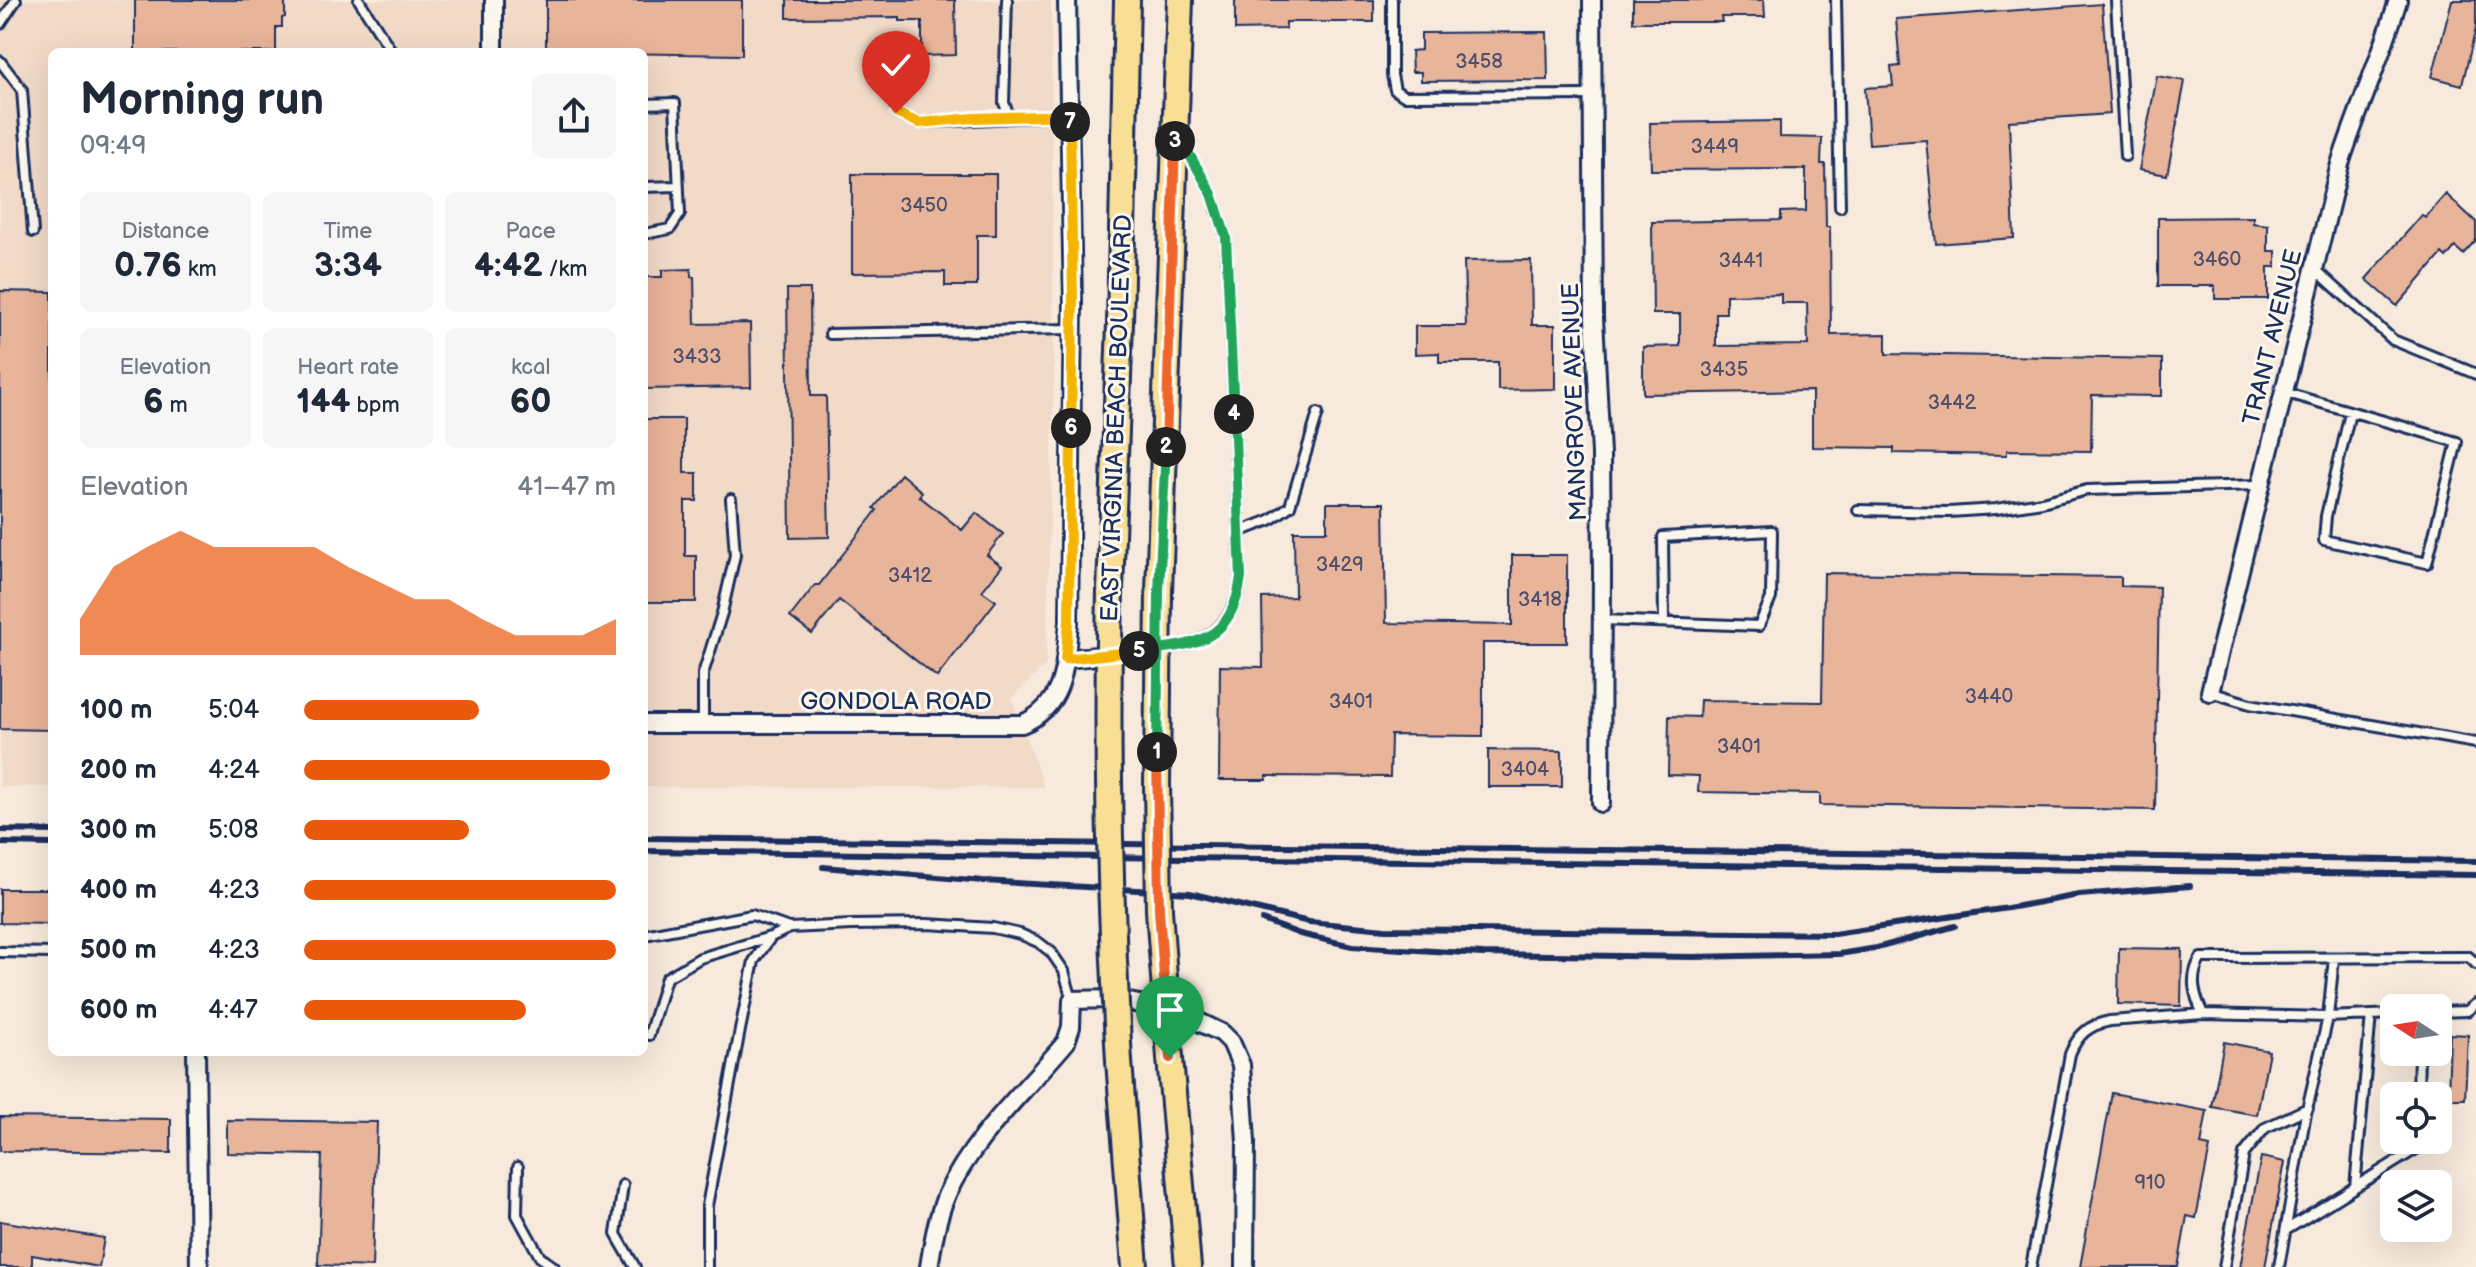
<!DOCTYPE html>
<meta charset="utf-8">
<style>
:root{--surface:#fff;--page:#f6f6f7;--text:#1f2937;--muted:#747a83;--accent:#ea580c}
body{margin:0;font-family:"Balsamiq Sans",sans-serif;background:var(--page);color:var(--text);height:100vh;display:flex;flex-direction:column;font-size:30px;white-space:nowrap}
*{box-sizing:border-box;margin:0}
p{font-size:26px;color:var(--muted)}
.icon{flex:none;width:44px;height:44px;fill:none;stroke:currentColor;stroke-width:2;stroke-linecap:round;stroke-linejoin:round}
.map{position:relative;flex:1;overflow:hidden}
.sheet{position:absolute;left:48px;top:48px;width:600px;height:1008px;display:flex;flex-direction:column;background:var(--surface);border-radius:12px;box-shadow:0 8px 32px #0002}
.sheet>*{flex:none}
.needle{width:52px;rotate:282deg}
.fabs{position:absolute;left:2380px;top:994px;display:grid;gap:16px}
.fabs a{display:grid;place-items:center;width:72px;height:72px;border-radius:12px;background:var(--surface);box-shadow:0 8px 32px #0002;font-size:40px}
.pin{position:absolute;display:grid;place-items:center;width:68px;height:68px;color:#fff;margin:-82px -34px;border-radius:50% 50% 50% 0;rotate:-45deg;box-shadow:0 0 8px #0007}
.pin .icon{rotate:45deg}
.km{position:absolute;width:40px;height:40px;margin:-20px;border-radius:50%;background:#222;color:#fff;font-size:22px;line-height:40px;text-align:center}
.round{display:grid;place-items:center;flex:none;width:84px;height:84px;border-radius:12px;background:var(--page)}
.overview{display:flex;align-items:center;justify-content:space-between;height:136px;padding:0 32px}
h1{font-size:44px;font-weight:800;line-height:60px}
.figures{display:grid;grid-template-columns:repeat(3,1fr);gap:12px;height:136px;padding:8px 32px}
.figures div{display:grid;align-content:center;border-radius:12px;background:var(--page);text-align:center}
.figures b{font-size:34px;font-weight:800}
.figures small{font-size:22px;font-weight:400}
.figures p{font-size:22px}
.chart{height:224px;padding:16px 32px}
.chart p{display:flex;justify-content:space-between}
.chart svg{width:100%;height:144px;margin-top:8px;fill:var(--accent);opacity:.7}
ul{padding:0 32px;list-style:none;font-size:26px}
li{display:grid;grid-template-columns:128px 96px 1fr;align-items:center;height:60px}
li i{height:20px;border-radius:10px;background:var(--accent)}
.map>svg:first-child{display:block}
</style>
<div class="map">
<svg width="2476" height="1267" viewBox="0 0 2476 1267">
<rect width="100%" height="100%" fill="#f7eadc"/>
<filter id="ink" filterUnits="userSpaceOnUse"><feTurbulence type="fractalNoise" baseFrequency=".0125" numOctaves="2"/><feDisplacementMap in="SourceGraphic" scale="16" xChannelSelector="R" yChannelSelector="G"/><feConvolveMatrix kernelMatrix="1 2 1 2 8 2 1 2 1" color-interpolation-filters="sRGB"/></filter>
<g filter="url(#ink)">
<!-- built -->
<path fill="#f2dac8" d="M0 0H1051L1054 381 1046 665 1012 698 1044 787H644V52H52V787H0Z"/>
<!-- building -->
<path fill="#e8b49a" stroke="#1b2f5e" stroke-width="2" fill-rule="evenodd" d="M135 0H285V17L282 18V27H276V52H135Z
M546 0H742V55L546 52Z
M787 0H955L956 55 922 56V21H900V17L787 18Z
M1235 0H1374V22H1286V29L1235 30Z
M1633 0H1764L1765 17H1721L1722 22H1633Z
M2452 0H2476V28L2462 85 2432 77Z
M2102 4 2110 114 2009 121 2014 238 1936 244 1926 140 1869 144 1865 88 1893 86 1891 67 1900 66 1896 19Z
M1547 32 1548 80 1421 81V72H1412L1411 51 1421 50V33Z
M2157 76 2185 81 2167 175 2139 170Z
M1780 121V137L1822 138 1821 164H1825L1826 227H1830L1831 335 1886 334V354L2162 359V396L2092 395 2091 451 2007 450V455L1894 453V448L1812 447V391L1643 394V347L1680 346V314H1653L1652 222 1781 220V212L1806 211V169L1651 170 1650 123ZM1781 294V303H1807L1808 345 1716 346V313H1726V295Z
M852 174H996V235H977V286H945V272L852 273Z
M2446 194 2476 222V240L2463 254 2455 247 2446 258 2442 254 2397 306 2366 279 2422 215 2425 218Z
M2253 217V223L2268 225V251H2276V267H2268V299H2215V286H2158V218Z
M1531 260 1532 325H1555V389L1498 390V362H1439V353L1415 354V326H1466L1464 261Z
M691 269V277H694L695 324 750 323 751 387 644 389V277H662V270Z
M787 289H810L811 396H826L829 537 790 538Z
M0 291 52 292V730L0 729Z
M644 419H684V473H697V501H685V556H696V602H644Z
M901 474 922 492 919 496 962 530 976 513 1003 534 987 555 1002 566 982 591 996 601 937 677 839 600 812 634 790 617 815 585H819L877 510 874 508Z
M1327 503H1384L1386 623 1512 625V555H1567V643H1483V736L1391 735 1390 777 1266 776V780H1219L1220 666 1263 667 1262 598 1295 597 1294 531H1327Z
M1824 573 2121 577V586L2159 587 2155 810 1820 805V794L1698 792 1699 776 1668 775 1669 716 1699 717 1700 700 1822 702Z
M1488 750 1562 751V787H1488Z
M0 889H52V924L0 923Z
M2119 948 2182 949 2181 1006 2118 1004Z
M2450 1034 2468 1035 2465 1099H2448Z
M2224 1042 2269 1051 2257 1115 2212 1107Z
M2112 1093 2207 1111 2201 1145 2210 1147 2196 1218 2187 1216 2178 1267H2080Z
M0 1117 171 1119V1153L0 1151Z
M227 1120 377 1122 372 1267 318 1265 322 1155 227 1153Z
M2261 1157 2285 1162 2265 1267H2240Z
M0 1221 104 1238 99 1267 32 1255V1267H0Z"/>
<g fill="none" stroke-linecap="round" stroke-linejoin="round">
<defs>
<path id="lane" d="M359 0 392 52
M1007 0 1004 103 1010 118
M1392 0V75L1395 90 1404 96 1593 95
M1836 0 1840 207
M2116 0 2125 156
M0 24 16 0
M0 61 22 90 33 232
M895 63 896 113 919 123 1069 115
M644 104 675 103 680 214 670 229 644 234
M644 187 677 186
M2314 268 2393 340 2476 374
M830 334 1072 329
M2283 392 2457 442 2427 563 2324 540 2326 516 2350 413
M1858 510 1949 512 1996 509 2042 502 2087 490 2259 485
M1239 532 1270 520 1290 506 1318 413
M1602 620 1759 626 1771 598 1772 531 1663 537 1664 622
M1113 654C1174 647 1231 653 1241 577L1226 237 1212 194 1182 142
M2210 692 2250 704 2476 743
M703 724V674L722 613 735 555 731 499
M644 935 752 915 789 928
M0 952 52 953
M2438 1012 2467 1011 2476 1004
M2203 1014C2194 995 2189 977 2201 958L2469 957 2476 964
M649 1035 666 978 700 958 770 937
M2418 1096 2419 1052
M518 1167 517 1215 540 1257 554 1267
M623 1185 616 1234 635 1267
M2355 1187 2371 1015
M2286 1230 2416 1149V1140
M707 1267V1206L740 1030 754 961 771 937 790 928 852 925 927 924 993 928 1020 934 1038 942 1051 952 1064 971 1072 1000
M2031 1267 2070 1054C2078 1034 2089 1025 2110 1021L2203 1014 2328 1017 2394 1014
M2224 1267 2244 1154 2265 1128 2308 1108
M2279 1267 2305 1118 2328 1017 2334 958"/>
<path id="street" d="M494 0V52
M1592 0 1594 318 1601 454 1602 573 1601 803
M1065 659 1108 655
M2210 692 2340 164C2358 108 2382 56 2398 0
M644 724H1022C1066 705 1065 664 1069 622L1073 302 1067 0
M196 1052 199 1267
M929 1267C933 1242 937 1217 947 1194 974 1136 1025 1091 1066 1042L1071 1027 1072 1000 1113 999 1166 1009 1195 1020 1222 1033 1231 1042 1241 1065 1246 1142 1245 1267"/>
<path id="primary" d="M1110 590 1120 323 1127 0
M1159 591 1180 0
M1170 1058 1188 1267
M1119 1061 1135 1267"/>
</defs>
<!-- lane casing -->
<use href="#lane" stroke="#1b2f5e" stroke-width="14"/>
<!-- street casing -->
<use href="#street" stroke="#1b2f5e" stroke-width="22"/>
<!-- primary casing -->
<use href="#primary" stroke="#1b2f5e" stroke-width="30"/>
<!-- lane -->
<use href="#lane" stroke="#fbf7ec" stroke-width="8"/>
<!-- street -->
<use href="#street" stroke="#fbf7ec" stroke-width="16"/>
<!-- primary -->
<use href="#primary" stroke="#f9df96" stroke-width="24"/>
<!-- rail -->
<path stroke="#1b2f5e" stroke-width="6" d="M0 830 52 831
M644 838 2476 861
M0 843 52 844
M644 851 2476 875
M823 867 983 881 1190 893 1309 922 1385 929 1834 934 2008 908 2079 895 2190 886
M1262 920 1300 934 1352 946 1483 954 1693 957 1839 954 1877 948 1955 926"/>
<defs>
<path id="primary-bridge" d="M1110 590C1106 748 1110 904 1119 1061
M1159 591 1157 785 1159 910 1170 1058"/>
</defs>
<!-- primary-bridge casing -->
<use href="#primary-bridge" stroke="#1b2f5e" stroke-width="30" stroke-linecap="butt"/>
<!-- primary-bridge -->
<use href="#primary-bridge" stroke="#f9df96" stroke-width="24"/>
</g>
</g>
<g fill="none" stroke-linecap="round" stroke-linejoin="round" filter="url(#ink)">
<defs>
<path id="split-1" d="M1157 752 1159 910 1170 1058"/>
<path id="split-2" d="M1157 752 1159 591 1166 447"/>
<path id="split-3" d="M1166 447 1175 141"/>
<path id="split-4" d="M1175 141 1176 131 1212 194 1226 237 1234 414"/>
<path id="split-5" d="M1139 651C1195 645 1232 643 1241 577L1234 414"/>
<path id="split-6" d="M1071 428 1069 622 1065 659 1139 651"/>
<path id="split-7" d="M1070 122 1073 302 1071 428"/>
<path id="split-8" d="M896 113 919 123 974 118 1070 115V122"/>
</defs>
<!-- split-1 casing -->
<use href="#split-1" stroke="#fff" stroke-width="16"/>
<!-- split-2 casing -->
<use href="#split-2" stroke="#fff" stroke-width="16"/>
<!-- split-3 casing -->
<use href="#split-3" stroke="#fff" stroke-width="16"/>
<!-- split-4 casing -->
<use href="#split-4" stroke="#fff" stroke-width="16"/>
<!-- split-5 casing -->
<use href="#split-5" stroke="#fff" stroke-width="16"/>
<!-- split-6 casing -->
<use href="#split-6" stroke="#fff" stroke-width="16"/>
<!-- split-7 casing -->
<use href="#split-7" stroke="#fff" stroke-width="16"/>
<!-- split-8 casing -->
<use href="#split-8" stroke="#fff" stroke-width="16"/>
<!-- split-1 -->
<use href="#split-1" stroke="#f0652b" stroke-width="10"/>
<!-- split-2 -->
<use href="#split-2" stroke="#22a559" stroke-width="10"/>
<!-- split-3 -->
<use href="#split-3" stroke="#f0652b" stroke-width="10"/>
<!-- split-4 -->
<use href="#split-4" stroke="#22a559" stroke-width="10"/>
<!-- split-5 -->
<use href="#split-5" stroke="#22a559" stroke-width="10"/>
<!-- split-6 -->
<use href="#split-6" stroke="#f5b400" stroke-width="10"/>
<!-- split-7 -->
<use href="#split-7" stroke="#f5b400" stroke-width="10"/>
<!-- split-8 -->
<use href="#split-8" stroke="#f5b400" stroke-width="10"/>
</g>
<g text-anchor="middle" stroke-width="6" stroke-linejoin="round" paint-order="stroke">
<!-- number labels -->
<g font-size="20" fill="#4e506d">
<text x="1479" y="68">3458</text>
<text x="1715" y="153">3449</text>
<text x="924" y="212">3450</text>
<text x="2217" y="266">3460</text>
<text x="1741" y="267">3441</text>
<text x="697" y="363">3433</text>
<text x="1724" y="376">3435</text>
<text x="1952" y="409">3442</text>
<text x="1340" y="571">3429</text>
<text x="910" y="582">3412</text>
<text x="1540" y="606">3418</text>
<text x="1989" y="703">3440</text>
<text x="1351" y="708">3401</text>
<text x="1739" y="753">3401</text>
<text x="1525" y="776">3404</text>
<text x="2150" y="1189">910</text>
</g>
<!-- street labels -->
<g font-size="24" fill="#1b2f5e" stroke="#fbf7ec">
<text transform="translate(2272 337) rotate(-76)" y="8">TRANT AVENUE</text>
<text transform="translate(1574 402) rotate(-92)" y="8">MANGROVE AVENUE</text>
<text transform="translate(1116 418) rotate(-88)" y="8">EAST VIRGINIA BEACH BOULEVARD</text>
<text x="896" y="709">GONDOLA ROAD</text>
</g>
</g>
</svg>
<div class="fabs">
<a><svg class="needle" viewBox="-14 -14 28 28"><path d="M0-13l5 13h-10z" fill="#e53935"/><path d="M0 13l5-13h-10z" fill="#747a83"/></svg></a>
<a><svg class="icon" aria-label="locate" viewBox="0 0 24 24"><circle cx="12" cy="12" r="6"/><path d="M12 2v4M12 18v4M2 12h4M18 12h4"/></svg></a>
<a><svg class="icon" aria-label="layers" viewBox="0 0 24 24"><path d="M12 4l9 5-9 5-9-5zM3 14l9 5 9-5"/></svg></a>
</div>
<div class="pin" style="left:1170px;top:1058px;background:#1e9e55"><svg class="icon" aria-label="arrive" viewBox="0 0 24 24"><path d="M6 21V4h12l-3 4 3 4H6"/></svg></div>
<div class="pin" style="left:896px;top:113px;background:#d93025"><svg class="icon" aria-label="check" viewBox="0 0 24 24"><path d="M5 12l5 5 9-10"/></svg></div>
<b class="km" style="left:1157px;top:752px">1</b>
<b class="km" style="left:1166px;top:447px">2</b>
<b class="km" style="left:1175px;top:141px">3</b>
<b class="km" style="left:1234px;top:414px">4</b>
<b class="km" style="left:1139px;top:651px">5</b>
<b class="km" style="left:1071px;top:428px">6</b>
<b class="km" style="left:1070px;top:122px">7</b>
<section class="sheet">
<div class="overview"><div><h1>Morning run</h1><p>09:49</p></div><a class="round"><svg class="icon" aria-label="share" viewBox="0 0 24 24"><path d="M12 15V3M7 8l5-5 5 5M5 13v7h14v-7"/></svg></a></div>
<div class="figures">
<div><p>Distance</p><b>0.76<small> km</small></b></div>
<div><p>Time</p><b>3:34</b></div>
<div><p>Pace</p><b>4:42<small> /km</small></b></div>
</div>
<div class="figures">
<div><p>Elevation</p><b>6<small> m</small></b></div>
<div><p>Heart rate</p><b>144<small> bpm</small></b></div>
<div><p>kcal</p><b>60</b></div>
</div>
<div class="chart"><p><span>Elevation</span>41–47 m</p>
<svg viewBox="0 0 160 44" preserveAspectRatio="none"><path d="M0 44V33L10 17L20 11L30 6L40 11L50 11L60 11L70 11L80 17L90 22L100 27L110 27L120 33L130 38L140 38L150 38L160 33V44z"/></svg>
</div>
<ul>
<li><b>100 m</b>5:04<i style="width:56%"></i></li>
<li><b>200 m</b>4:24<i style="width:98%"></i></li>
<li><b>300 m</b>5:08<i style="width:53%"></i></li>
<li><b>400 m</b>4:23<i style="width:100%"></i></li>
<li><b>500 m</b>4:23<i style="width:100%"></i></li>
<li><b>600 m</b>4:47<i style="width:71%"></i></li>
</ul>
</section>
</div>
